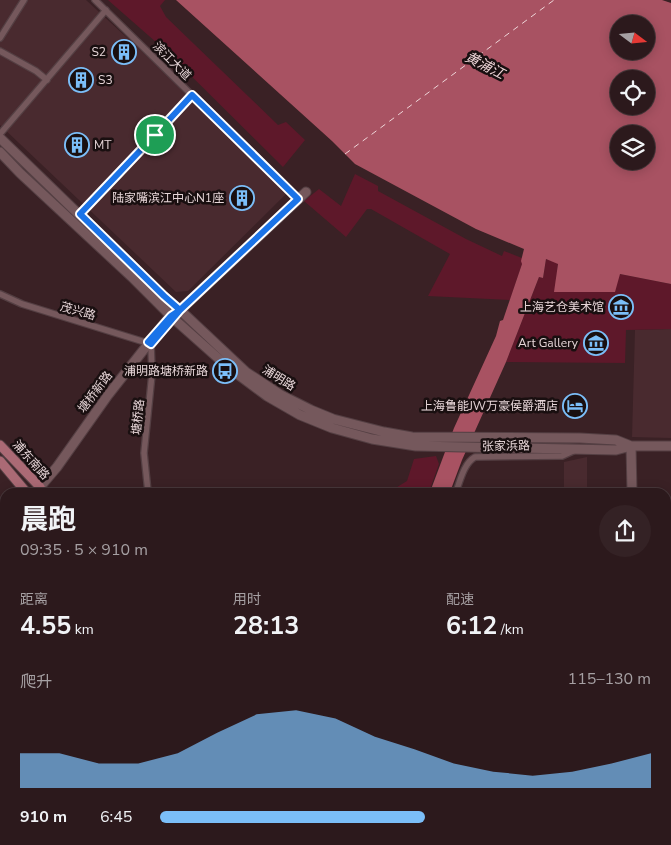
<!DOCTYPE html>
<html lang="zh">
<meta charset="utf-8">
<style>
:root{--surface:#2c191c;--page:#342225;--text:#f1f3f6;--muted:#a6a0a3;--line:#48383b;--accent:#7bbef8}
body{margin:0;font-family:"Nunito Sans","Noto Sans SC",sans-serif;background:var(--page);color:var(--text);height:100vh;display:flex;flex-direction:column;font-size:19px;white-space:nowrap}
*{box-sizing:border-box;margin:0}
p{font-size:16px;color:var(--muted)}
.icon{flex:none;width:28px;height:28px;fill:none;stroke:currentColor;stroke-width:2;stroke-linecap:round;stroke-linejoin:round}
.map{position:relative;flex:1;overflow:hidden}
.details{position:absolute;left:0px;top:488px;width:671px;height:358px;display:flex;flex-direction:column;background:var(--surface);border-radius:15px 15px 0 0;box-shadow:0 2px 12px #0003,0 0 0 1px var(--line)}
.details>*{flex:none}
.needle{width:32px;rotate:106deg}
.tools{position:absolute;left:610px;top:15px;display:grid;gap:10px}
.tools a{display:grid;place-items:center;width:45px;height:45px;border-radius:50%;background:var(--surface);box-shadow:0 2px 12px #0003,0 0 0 1px var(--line);font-size:25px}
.pin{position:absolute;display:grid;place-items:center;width:42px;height:42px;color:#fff;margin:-21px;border:2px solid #fff;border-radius:50%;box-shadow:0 1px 5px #0007}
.round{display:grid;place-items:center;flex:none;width:52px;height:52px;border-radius:26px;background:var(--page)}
.headline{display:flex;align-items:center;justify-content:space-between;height:85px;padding:0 20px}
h1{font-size:28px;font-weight:700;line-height:38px}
.stats{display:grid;grid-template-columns:repeat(3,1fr);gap:8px;height:85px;padding:5px 20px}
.stats div{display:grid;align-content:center}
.stats b{font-size:25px;font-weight:700}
.stats small{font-size:14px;font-weight:400}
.stats p{font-size:14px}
.chart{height:140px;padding:10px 20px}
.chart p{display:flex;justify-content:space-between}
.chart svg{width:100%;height:90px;margin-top:5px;fill:var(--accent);opacity:.7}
ul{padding:0 20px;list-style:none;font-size:16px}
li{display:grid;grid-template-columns:80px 60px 1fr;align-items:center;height:38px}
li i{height:12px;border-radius:6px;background:var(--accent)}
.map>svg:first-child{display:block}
</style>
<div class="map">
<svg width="671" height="845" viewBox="0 0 671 845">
<rect width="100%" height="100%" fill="#3a2125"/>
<!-- built -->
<path fill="#492a2f" d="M0 0H86L291 189 188 291 176 292 0 125Z
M671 329V438L632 437 635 330Z
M587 457V492H564V462Z
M0 800 5 802V834L0 845Z
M120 840H217L216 845H117Z
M554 840H631V845H553Z"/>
<!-- green -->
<path fill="#5e182a" d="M108 0H165L160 6 166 17 278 125 286 122 305 140 283 167 165 50Z
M355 174 378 186V191L466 239 502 256 504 251 522 258V264L510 300 428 296 450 254 371 209H367L346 237 304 201 319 189 341 206Z
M546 259 558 263 555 292 620 274 671 284V329L626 330 625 363 506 362 539 277 543 278Z
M436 456 439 464 429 492H389L407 481 414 459Z
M666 536H671V633H666Z
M128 840H170L185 845H126Z
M601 840H624V845L600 844Z"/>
<!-- water -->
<path fill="#a85262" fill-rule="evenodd" d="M176 0H662L671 3V284L620 274 615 292H554L558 264 546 259 543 278 539 277 506 362 462 460 450 492H430L454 428 496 336 500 321 503 320 522 264 521 261 524 249 476 229 355 164 332 141ZM619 24H646V51H619ZM619 79H646V106H619ZM619 134H646V161H619Z
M374 840H396V845H374Z"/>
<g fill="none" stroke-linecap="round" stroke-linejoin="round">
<!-- ferry -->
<path stroke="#efd6d9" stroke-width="1" stroke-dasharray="6 5" stroke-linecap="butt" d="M345 154 554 0"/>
<defs>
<path id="street" d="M95 0 298 199
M0 38 24 0
M0 51 36 71 47 80
M0 134 106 10
M80 214 193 95
M0 294 22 304 151 344 152 374 144 453 148 492
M456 492C460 481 464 463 475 457L562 456 573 451
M666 638H671
M0 721 5 713
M452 840V845
M49 845 52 840"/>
<path id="secondary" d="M0 138 163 296 180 310 246 372 281 395 311 410 333 419 384 432 412 437 580 438 616 440 631 446
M0 152 20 173 134 279 174 319 228 367 267 396 300 415 332 428 372 439 416 446 616 450 631 446H671
M631 446 632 492
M40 487 57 467 108 395 171 315 180 310 306 192
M231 845V840
M637 845V840"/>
<path id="primary" d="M0 445 40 487 42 492
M0 461 26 492
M0 523 5 519
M0 539 5 535
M666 816 671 817
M666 827 671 828"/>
</defs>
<!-- street casing -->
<use href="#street" stroke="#543f43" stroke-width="8"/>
<!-- secondary casing -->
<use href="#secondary" stroke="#543f43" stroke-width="11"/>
<!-- primary casing -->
<use href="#primary" stroke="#543f43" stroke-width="11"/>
<!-- street -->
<use href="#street" stroke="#75585c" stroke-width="5.5"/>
<!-- secondary -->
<use href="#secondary" stroke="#75585c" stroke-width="9"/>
<!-- primary -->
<use href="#primary" stroke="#ab6a75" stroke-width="9"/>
</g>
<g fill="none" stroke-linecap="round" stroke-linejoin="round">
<defs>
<path id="route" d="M155 135 80 214 164 296 180 310 151 344 148 342 171 316 180 310 298 199 192 95 155 135"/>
</defs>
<!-- route casing -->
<use href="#route" stroke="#fff" stroke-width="10"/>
<!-- route -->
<use href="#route" stroke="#1a73e8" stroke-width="6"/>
</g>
<!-- icons -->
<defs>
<symbol id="building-ring" viewBox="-11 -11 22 22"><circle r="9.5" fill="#190f10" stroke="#7bbef8" stroke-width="1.5"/><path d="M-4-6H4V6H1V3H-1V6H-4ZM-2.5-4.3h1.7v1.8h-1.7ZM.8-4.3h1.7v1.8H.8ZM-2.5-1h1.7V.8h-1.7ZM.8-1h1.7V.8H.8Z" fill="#7bbef8"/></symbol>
<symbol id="museum-ring" viewBox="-11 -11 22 22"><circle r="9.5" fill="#190f10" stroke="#7bbef8" stroke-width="1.5"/><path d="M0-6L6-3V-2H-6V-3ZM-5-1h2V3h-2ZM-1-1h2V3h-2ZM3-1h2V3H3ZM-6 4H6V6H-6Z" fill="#7bbef8"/></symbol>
<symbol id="bus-ring" viewBox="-11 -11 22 22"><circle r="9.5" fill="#190f10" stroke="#7bbef8" stroke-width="1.5"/><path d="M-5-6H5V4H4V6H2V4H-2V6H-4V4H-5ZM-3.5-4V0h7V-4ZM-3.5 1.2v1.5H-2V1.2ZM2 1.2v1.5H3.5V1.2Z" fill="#7bbef8"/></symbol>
<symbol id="hotel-ring" viewBox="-11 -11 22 22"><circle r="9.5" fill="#190f10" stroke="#7bbef8" stroke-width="1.5"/><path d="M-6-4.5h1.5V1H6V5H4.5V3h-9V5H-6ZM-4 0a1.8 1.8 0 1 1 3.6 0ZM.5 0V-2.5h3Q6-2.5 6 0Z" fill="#7bbef8"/></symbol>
</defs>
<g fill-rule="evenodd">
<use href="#building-ring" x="110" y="38" width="28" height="28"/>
<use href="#building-ring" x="67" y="66" width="28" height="28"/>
<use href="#building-ring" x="63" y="131" width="28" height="28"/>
<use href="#building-ring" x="228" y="184" width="28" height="28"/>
<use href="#museum-ring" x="607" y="293" width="28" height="28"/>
<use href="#museum-ring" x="582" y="329" width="28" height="28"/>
<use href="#bus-ring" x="211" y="357" width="28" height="28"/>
<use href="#hotel-ring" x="561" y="392" width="28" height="28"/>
</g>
<g text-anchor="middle" stroke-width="5" stroke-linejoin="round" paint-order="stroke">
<!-- poi labels -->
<g font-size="12" fill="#e7d6d8" stroke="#190f10" text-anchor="end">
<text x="106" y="56">S2</text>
<text x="98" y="84" text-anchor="start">S3</text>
<text x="94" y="149" text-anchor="start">MT</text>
<text x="224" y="202">陆家嘴滨江中心N1座</text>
<text x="604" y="311">上海艺仓美术馆</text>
<text x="578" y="347">Art Gallery</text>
<text x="208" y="375">浦明路塘桥新路</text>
<text x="558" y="410">上海鲁能JW万豪侯爵酒店</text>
</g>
<!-- street labels -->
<g font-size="12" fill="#e7d6d8" stroke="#190f10">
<text transform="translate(172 61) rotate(45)" y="4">滨江大道</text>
<text transform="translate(78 311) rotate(16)" y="4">茂兴路</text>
<text transform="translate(279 378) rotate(32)" y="4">浦明路</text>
<text transform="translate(95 392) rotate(-53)" y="4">塘桥新路</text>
<text transform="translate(138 417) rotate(-84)" y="4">塘桥路</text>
<text transform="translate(506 446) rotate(-1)" y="4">张家浜路</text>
<text transform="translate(31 460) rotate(48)" y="4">浦东南路</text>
</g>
<!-- water labels -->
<g font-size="14" font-style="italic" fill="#efd6d9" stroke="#190f10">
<text transform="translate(485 65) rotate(27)" y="5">黄浦江</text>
</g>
</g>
</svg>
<div class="tools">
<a><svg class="needle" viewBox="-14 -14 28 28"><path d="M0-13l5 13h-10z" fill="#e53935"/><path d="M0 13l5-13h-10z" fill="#a6a0a3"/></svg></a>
<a><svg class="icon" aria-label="locate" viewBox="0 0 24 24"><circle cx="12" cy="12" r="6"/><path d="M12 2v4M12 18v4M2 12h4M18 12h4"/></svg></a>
<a><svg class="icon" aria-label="layers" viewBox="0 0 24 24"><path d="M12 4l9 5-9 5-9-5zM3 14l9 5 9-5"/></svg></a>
</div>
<div class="pin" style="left:155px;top:135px;background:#1e9e55"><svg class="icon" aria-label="arrive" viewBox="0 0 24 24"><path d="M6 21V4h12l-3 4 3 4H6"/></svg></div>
<section class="details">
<div class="headline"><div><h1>晨跑</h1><p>09:35 · 5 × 910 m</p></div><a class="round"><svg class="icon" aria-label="share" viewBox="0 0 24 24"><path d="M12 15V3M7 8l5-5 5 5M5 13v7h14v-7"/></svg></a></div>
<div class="stats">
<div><p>距离</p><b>4.55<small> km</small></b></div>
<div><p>用时</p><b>28:13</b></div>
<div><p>配速</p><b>6:12<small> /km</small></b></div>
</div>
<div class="chart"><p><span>爬升</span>115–130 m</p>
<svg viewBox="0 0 160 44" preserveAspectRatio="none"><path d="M0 44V27L10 27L20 32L30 32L40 27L50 17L60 8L70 6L80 10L90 19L100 25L110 32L120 36L130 38L140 36L150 32L160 27V44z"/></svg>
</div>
<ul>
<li><b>910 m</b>6:45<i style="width:54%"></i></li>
</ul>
</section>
</div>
